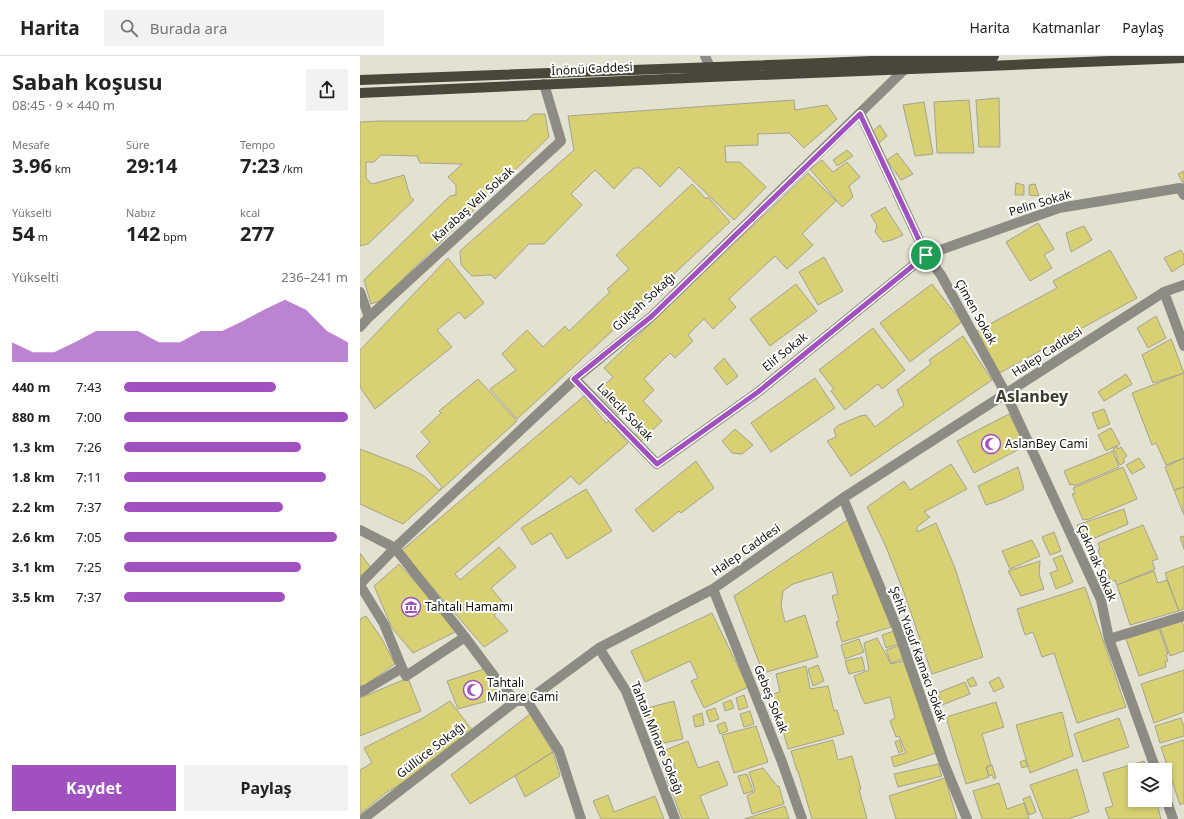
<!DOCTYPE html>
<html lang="tr">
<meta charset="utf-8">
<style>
:root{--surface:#fff;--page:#f2f2f2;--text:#222;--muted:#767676;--line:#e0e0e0;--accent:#a150c0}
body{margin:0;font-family:"Noto Sans",sans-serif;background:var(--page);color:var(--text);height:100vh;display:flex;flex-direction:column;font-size:15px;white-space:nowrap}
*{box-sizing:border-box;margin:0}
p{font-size:13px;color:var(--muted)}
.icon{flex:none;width:22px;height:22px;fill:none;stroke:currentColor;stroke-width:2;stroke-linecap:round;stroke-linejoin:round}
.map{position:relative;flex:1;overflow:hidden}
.panel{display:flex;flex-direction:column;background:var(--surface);width:360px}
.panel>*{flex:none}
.tools{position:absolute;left:768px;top:707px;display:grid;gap:8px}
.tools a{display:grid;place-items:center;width:44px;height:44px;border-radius:0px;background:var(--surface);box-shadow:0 2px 6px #0003;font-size:20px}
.pin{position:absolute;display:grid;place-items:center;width:34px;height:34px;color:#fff;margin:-17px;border:2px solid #fff;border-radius:50%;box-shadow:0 1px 4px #0007}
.round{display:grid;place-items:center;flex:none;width:42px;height:42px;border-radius:0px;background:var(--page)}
.head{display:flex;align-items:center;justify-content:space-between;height:68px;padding:0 12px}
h1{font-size:22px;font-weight:700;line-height:30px}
.figures{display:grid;grid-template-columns:repeat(3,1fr);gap:6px;height:68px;padding:4px 12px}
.figures div{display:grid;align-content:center}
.figures b{font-size:20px;font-weight:700}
.figures small{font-size:11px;font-weight:400}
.figures p{font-size:11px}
.chart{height:112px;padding:8px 12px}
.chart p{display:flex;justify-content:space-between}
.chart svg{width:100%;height:72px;margin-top:4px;fill:var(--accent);opacity:.7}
.primary-button{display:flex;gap:8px;margin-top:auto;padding:8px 12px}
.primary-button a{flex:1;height:46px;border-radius:0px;background:var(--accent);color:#fff;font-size:16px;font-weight:700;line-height:46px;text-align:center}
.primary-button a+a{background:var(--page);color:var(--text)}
ul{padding:0 12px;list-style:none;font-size:13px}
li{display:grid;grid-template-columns:64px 48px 1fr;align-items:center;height:30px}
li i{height:10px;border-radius:5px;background:var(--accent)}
header{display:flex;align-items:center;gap:24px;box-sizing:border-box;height:56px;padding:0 20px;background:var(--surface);border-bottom:1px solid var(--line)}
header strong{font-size:19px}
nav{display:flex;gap:22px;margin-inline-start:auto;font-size:14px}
.search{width:280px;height:36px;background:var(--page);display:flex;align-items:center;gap:10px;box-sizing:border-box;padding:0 14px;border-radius:0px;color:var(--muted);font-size:15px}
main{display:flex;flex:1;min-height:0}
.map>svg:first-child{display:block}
</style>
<header>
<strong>Harita</strong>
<div class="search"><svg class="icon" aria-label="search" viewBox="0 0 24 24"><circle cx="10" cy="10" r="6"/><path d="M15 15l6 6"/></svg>Burada ara</div>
<nav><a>Harita</a><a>Katmanlar</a><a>Paylaş</a></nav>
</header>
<main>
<section class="panel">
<div class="head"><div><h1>Sabah koşusu</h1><p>08:45 · 9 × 440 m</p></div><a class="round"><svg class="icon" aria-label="share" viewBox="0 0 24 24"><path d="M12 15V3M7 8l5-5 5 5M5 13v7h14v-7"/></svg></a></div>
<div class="figures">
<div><p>Mesafe</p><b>3.96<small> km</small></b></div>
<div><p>Süre</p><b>29:14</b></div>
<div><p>Tempo</p><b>7:23<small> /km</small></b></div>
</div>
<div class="figures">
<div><p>Yükselti</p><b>54<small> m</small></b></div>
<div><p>Nabız</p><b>142<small> bpm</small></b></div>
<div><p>kcal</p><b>277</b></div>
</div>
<div class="chart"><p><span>Yükselti</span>236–241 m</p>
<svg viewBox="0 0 160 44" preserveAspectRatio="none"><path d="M0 44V32L10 38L20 38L30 32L40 25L50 25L60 25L70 32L80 32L90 25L100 25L110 19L120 12L130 6L140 12L150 25L160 32V44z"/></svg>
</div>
<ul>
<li><b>440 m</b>7:43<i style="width:68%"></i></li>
<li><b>880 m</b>7:00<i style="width:100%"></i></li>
<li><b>1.3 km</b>7:26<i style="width:79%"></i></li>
<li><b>1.8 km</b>7:11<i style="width:90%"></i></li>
<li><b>2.2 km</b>7:37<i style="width:71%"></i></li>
<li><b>2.6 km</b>7:05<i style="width:95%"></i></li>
<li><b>3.1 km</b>7:25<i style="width:79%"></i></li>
<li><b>3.5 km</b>7:37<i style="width:72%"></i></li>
</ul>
<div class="primary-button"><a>Kaydet</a><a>Paylaş</a></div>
</section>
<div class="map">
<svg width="824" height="763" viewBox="0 0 824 763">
<rect width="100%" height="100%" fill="#e3e2d0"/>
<!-- building -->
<path fill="#d7d173" stroke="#a4a391" d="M639 42 640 91H619L616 44Z
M434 44 435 54 467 49 477 63 444 92 429 77 398 78V89L365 90 366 106H380L406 131 374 164 319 111 300 131 281 112H274L254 133 235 114 211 138 222 149 184 188H169L135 223 131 219 112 220 101 209 100 195 214 94 208 60Z
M609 44 614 97H577L574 46Z
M564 46 573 98 555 100 543 49Z
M173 58H185L189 81 20 245 11 248 4 224 90 140 96 139V129L88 121 102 108 60 107 57 100 21 99 14 106H6V122L12 128 44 119 50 140 54 144 8 188 0 190V66L20 65H166Z
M520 69 527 80 517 89 508 79Z
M487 94 493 100 477 110 473 104Z
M537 97 553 118 541 124 527 104Z
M462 104 473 116 487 106 500 121 489 130 493 141 482 151 450 113Z
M824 115V129L818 118Z
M448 117 476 145 442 178 453 189 427 213 415 200 369 243 376 251 353 273 344 263 328 279 333 285 315 302 310 297 284 323 294 334 283 345 302 365 281 385 275 379 284 370 268 354 258 359 237 336 253 321 244 312Z
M656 127 664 129V139H655Z
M332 128 346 143 348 141 370 166 157 363 130 333 156 314 142 298 167 274 183 291 205 270 209 275 250 236 247 233 269 213 256 199Z
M675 128 679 140 669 139V129Z
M525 151 543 179 532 184 523 186 515 176 517 170 511 159Z
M678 167 694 193 684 199 692 212 670 225 646 186Z
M724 170 732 184 711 196 706 177Z
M750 194 777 242 636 319 613 277 697 232 693 225Z
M821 194 824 199V208L812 216 804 202Z
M464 201 483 235 458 249 439 216Z
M88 202 124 247 105 263 99 256 77 274 92 291 15 353 0 331V294Z
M436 228 457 255 410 290 390 263Z
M572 228 602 266 550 306 520 267Z
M796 260 806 282 788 292 777 272Z
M513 272 545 314 522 333 518 328 485 354 471 335 474 333 459 314Z
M603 280 632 324 491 420 467 385 476 381 474 373 479 369 500 360 506 359 515 371 544 349 537 334 571 308 569 304Z
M811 283 824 317 793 327 782 299Z
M364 302 378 320 367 329 354 312Z
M824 317V402L806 409 796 387 792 389 772 337Z
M766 318 772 328 744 345 738 336Z
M455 322 475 352 411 396 391 367Z
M118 323 157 365 43 468 0 448V393L49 412 64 420 79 434 82 431 56 400 70 386 61 376 81 357 79 355Z
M224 340 246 367 249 365 268 387 219 429 211 420 95 518 100 524 139 491 156 511 131 532 145 549 134 559 148 575 124 591 41 495Z
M744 353 750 368 738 373 732 357Z
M649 358 665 390 614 417 597 385Z
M751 372 760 388 746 395 738 379Z
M375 373 393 389 382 398 372 397 362 385Z
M757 390 758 393 761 391 767 400 763 403 765 406 760 409 756 402 758 401 753 393Z
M753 395 759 411 714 430 713 428 710 429 704 415Z
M779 402 785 411 772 418 766 409Z
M824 402V431L814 434 805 411Z
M336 405 354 432 321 457 319 455 293 476 275 454Z
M591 408 607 433 564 456 570 461 557 471V476L576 467 595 512 623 601 572 618 543 534 526 491 507 451 544 425 550 434Z
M658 411 664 433 641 444 626 449 618 430Z
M763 411 777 443 727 464V463L723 464 712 438 715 437 713 432Z
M824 431V459L814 434Z
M226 433 252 475 207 503 191 477 172 489 161 472Z
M764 453 768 468 723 487 717 469Z
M489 463 531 571 482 586 476 566 479 565 472 540 478 538 472 516 433 528 423 535 421 550 425 566 445 559 458 601 403 617 374 540Z
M783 469 798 503 792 505 795 513 757 529 755 524 751 526 738 494 740 493 738 487Z
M694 476 701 495 690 499 682 481Z
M824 480V493L820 481Z
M672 484 680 500 650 513 642 495Z
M0 497 11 512 0 520Z
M702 499 713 526 696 533 690 517 698 514 693 503Z
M680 505 679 518 684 533 661 540 648 515Z
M39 508 99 574 53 597 32 572 14 530Z
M824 510V553L819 555 805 517Z
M794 515 798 527 807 524 819 555 770 569 757 529Z
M725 531 766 651 717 667 694 597 682 601 673 576 665 579 657 553Z
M352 557 388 631 344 652 331 625 338 622 330 605 285 626 271 595Z
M6 560 22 583 35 608 5 629 0 630V563Z
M821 563 824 571V595L810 600 800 571Z
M799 572 808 598 806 599 808 605 805 606 806 611 779 620 766 583Z
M534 575 538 588 526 592 522 579Z
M517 582 531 608 546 604 576 697 534 711 531 701 546 697 539 680 536 681 530 665 535 662 530 641 505 648 501 640 494 620 509 614 504 587Z
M499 583 504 596 485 603 481 589Z
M540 589 545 602 531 607 526 594Z
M502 601 505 614 489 618 485 605Z
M458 609 464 625 453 630 448 613Z
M446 610 450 633 468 630 474 655 477 654 484 678 428 693 413 638 420 636 416 618Z
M124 613 131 621 138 642 98 653 87 625Z
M824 614V656L794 667 781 628Z
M613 621 617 629 610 631 607 624Z
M639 621 644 631 634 636 629 626Z
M48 622 61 655 0 680V642Z
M605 626 610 638 582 649 577 637Z
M384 639 388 651 379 654 376 642Z
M371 644 374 652 365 655 363 647Z
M90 645 113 675 57 718 27 736 0 758V714L12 707 4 692 63 662Z
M314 645 323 683 295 689 287 652Z
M636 646 644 671 622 678 631 709 626 711 629 721 606 728 586 661Z
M355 652 359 663 350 666 346 655Z
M390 655 394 668 384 671 380 658Z
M702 656 713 700 670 717 656 669Z
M342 657 344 669 335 671 333 660Z
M170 658 193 696 110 748 91 719Z
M759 662 769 691 723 706 714 678Z
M821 662 824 671V680L800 687 795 670Z
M365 666 368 675 360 678 357 669Z
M396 670 408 706 374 717 362 679Z
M473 684 478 704 492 700 501 733H499L507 763H452L438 715H437L431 695Z
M539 684 543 695 539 697 535 686Z
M824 684V747L820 749 801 691Z
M328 685 338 712 358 705 368 729 340 740 349 763H322L306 721 317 717 311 702 303 705 300 696Z
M193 696 200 720 165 741 155 720Z
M665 704 668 710 662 712 660 706Z
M784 705 787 714H775V744H796L801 763H749L745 752 753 750 743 717Z
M578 708 582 720 538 731 534 718Z
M632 709 636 722 634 723 632 719 629 720 626 712Z
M403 712 418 731 419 730 424 748 392 758 387 740 395 735 389 716Z
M717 713 729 756 708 763H683L670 729Z
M387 718 393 735 384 738 378 720Z
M585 722 597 763H536L529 740Z
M639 727 647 753 664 747 669 763H622L613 735Z
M248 739 254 756 295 740 304 763H241L233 745Z
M670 740 676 756 669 759 663 743Z
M425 750 429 763H384Z"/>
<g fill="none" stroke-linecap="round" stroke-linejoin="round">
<!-- minor -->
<path stroke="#8c8c84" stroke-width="10" d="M345 0 350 11
M500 57 566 199 581 219 646 338 741 544 749 583 796 714
M0 236 9 261
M804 236 824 290
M0 271 9 261 201 85 184 28
M215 323 297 408 398 336 566 199 699 152 820 132 824 139
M483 442 537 572 583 705 607 763
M0 474 35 492 105 581 140 628 156 645H167L239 592 353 533 483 442 804 236 824 229
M0 528 35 492 215 323 292 260 545 13
M0 529 24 568 42 612
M353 533 422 706 442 763
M749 583 824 560
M239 592 266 635 315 763
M0 636 5 634 42 612 46 620 105 581
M167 645 199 695 221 763
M805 740 813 763
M3 763 156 645"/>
<!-- major -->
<path stroke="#48473a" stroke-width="10" d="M0 24 437 8 634 0
M0 37 350 21 824 2"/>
</g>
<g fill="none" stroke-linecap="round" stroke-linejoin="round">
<defs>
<path id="route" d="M500 58 566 199 398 336 297 408 214 323 292 260Z"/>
</defs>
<!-- route casing -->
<use href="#route" stroke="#fff" stroke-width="8"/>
<!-- route -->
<use href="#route" stroke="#a150c0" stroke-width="5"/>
</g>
<!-- icons -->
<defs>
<symbol id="mosque-ring" viewBox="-11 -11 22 22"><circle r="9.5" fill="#fff" stroke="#a150c0" stroke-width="1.5"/><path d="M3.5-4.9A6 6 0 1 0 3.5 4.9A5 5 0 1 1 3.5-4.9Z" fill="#a150c0"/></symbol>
<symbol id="museum-ring" viewBox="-11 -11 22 22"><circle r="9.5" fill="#fff" stroke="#a150c0" stroke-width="1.5"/><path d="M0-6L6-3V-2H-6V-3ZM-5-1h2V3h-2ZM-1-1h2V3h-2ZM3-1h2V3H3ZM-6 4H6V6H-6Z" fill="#a150c0"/></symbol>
</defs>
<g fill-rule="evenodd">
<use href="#mosque-ring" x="620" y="377" width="22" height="22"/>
<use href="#museum-ring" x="40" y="540" width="22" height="22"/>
<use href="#mosque-ring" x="102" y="623" width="22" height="22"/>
</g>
<g text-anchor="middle" stroke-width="4" stroke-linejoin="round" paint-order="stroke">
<!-- street labels -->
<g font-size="12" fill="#13130d" stroke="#fff">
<text transform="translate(232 13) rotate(-3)" y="4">İnönü Caddesi</text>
<text transform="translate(680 147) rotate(-17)" y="4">Pelin Sokak</text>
<text transform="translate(113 148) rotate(-42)" y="4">Karabaş Veli Sokak</text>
<text transform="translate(284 246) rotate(-42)" y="4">Gülşah Sokağı</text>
<text transform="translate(616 256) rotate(61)" y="4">Çimen Sokak</text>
<text transform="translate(425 296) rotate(-39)" y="4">Elif Sokak</text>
<text transform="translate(687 296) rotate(-33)" y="4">Halep Caddesi</text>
<text transform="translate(265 356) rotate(46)" y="4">Lalecik Sokak</text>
<text transform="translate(386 494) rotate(-35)" y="4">Halep Caddesi</text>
<text transform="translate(737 507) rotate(67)" y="4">Çakmak Sokak</text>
<text transform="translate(558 598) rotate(70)" y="4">Şehit Yusuf Kamacı Sokak</text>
<text transform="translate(411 643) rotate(68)" y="4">Gebeş Sokak</text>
<text transform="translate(297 682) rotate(68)" y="4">Tahtalı Minare Sokağı</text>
<text transform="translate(71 694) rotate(-38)" y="4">Güllüce Sokağı</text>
</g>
<!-- poi labels -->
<g font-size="12" fill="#13130d" stroke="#fff" text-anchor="start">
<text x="645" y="392">AslanBey Cami</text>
<text x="65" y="555">Tahtalı Hamamı</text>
<text x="127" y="631">Tahtalı<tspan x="127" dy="14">Minare Cami</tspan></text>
</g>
<!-- district labels -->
<g font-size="16" font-weight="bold" fill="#3b3a2b" stroke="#fff">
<text x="672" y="346">Aslanbey</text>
</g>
</g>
</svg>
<div class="tools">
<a><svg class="icon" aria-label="layers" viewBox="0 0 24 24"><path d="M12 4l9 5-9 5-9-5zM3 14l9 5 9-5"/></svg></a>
</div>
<div class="pin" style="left:566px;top:199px;background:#1e9e55"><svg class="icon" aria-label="arrive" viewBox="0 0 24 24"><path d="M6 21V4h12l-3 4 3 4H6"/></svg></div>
</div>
</main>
